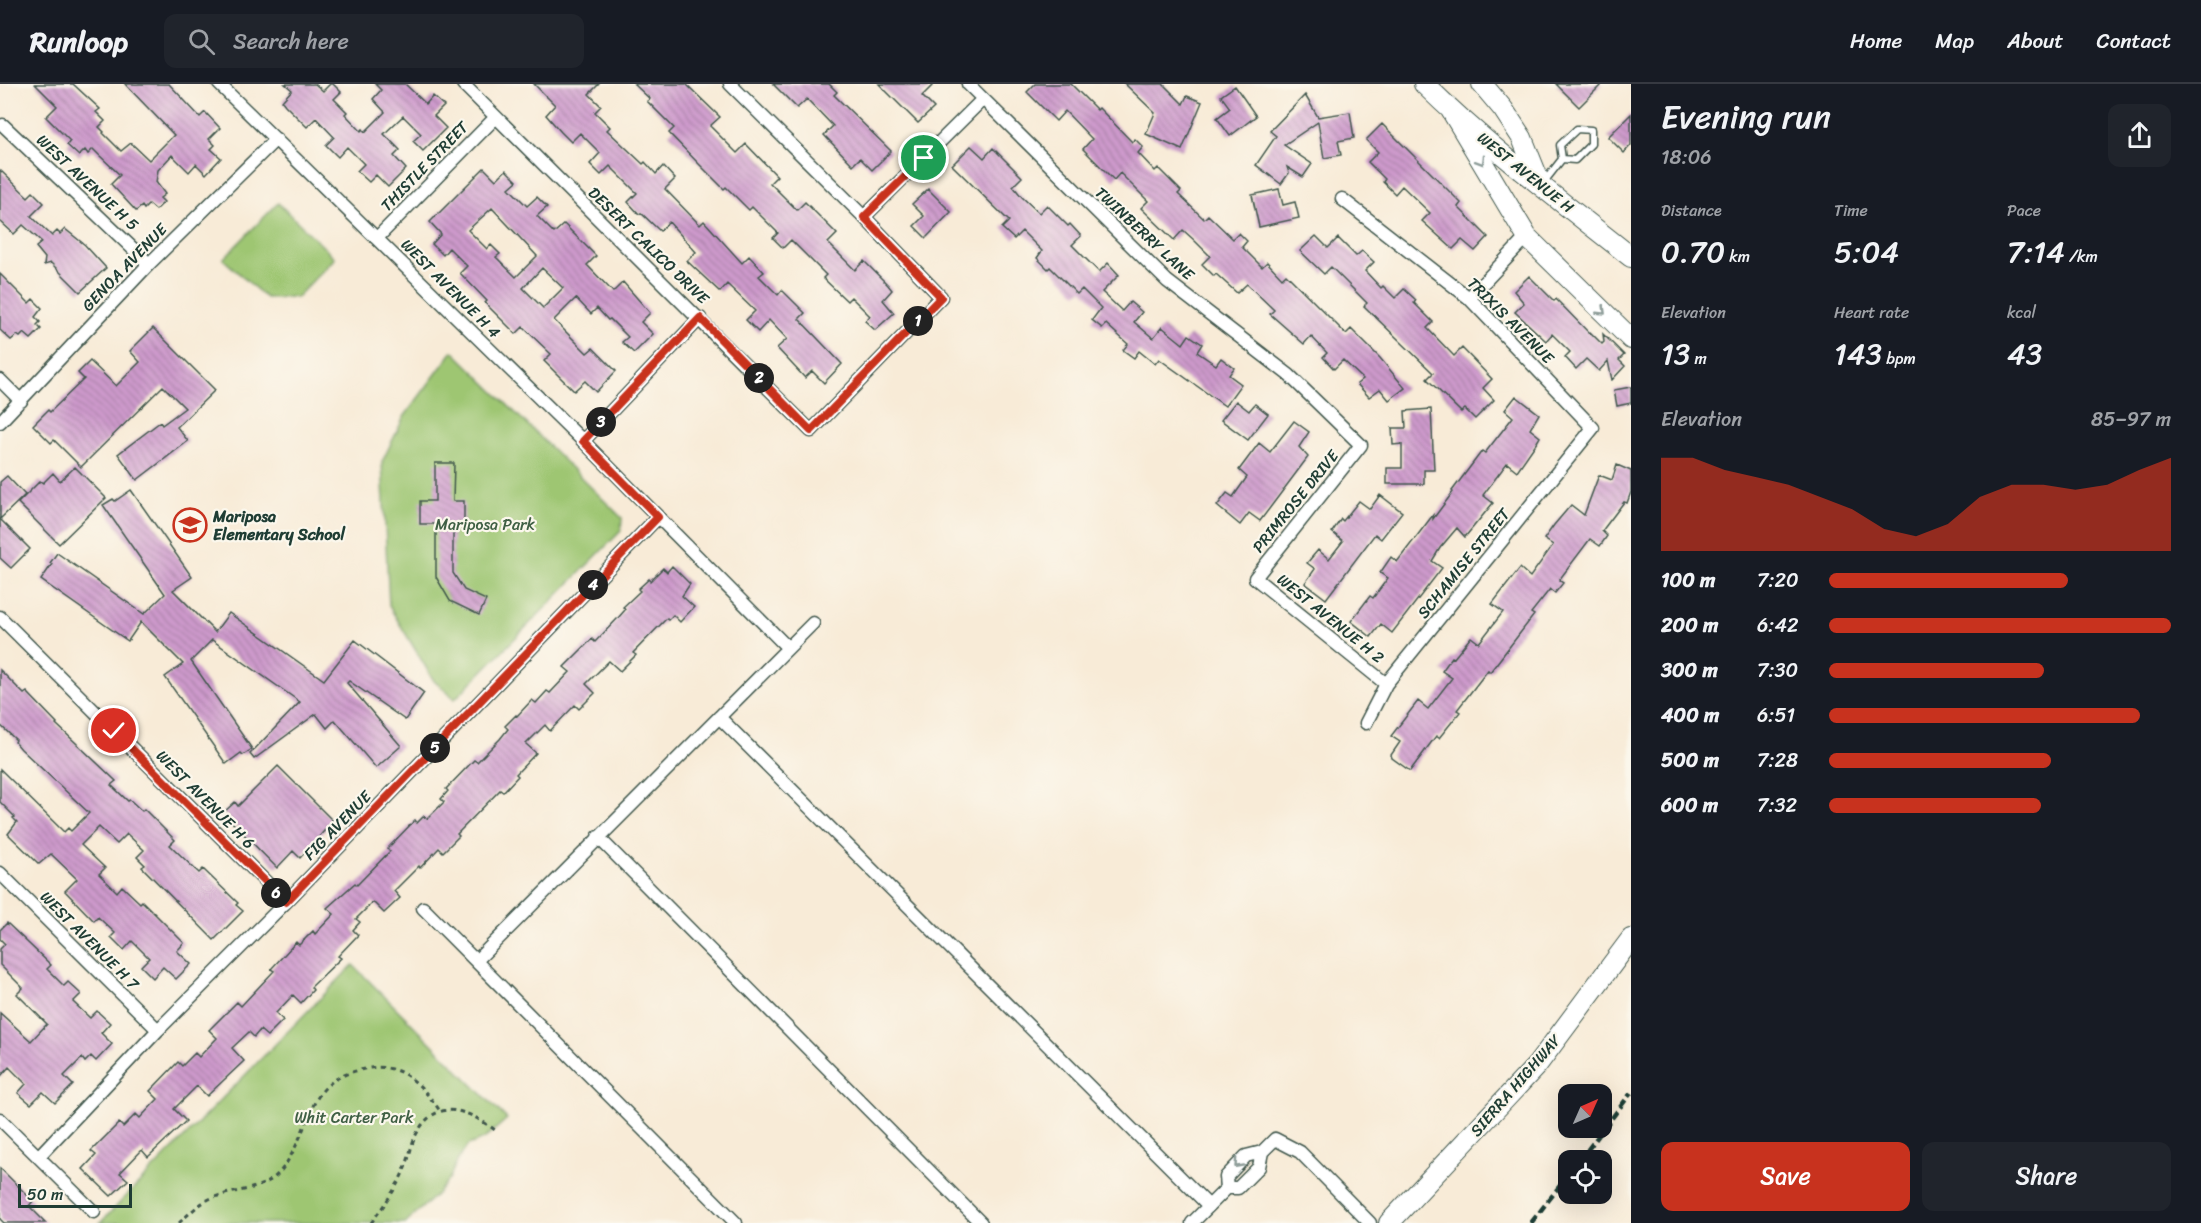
<!DOCTYPE html>
<meta charset="utf-8">
<style>
:root{--surface:#171b24;--page:#20242c;--text:#f1f3f6;--muted:#9ea1a6;--line:#363941;--accent:#c8321e}
body{margin:0;font-family:Sriracha,sans-serif;background:var(--page);color:var(--text);height:100vh;display:flex;flex-direction:column;font-size:22px;white-space:nowrap}
*{box-sizing:border-box;margin:0}
p{font-size:20px;color:var(--muted)}
.icon{flex:none;width:33px;height:33px;fill:none;stroke:currentColor;stroke-width:2;stroke-linecap:round;stroke-linejoin:round}
.map{position:relative;flex:1;overflow:hidden}
.details{display:flex;flex-direction:column;background:var(--surface);width:570px}
.details>*{flex:none}
.needle{width:39px;rotate:45deg}
.tools{position:absolute;left:1558px;top:1000px;display:grid;gap:12px}
.tools a{display:grid;place-items:center;width:54px;height:54px;border-radius:12px;background:var(--surface);box-shadow:0 6px 24px #0002;font-size:30px}
.scale{position:absolute;left:18px;bottom:15px;width:114px;box-sizing:border-box;padding-left:6px;border:3px solid #1f3d34;border-top:0;font-size:16px;line-height:21px;white-space:nowrap;color:#1f3d34;-webkit-text-stroke:4px #fbf7ec;paint-order:stroke}
.pin{position:absolute;display:grid;place-items:center;width:51px;height:51px;color:#fff;margin:-26px;border:3px solid #fff;border-radius:50%;box-shadow:0 2px 6px #0007}
.km{position:absolute;width:30px;height:30px;margin:-15px;border-radius:50%;background:#222;color:#fff;font-size:16px;line-height:30px;text-align:center}
.round{display:grid;place-items:center;flex:none;width:63px;height:63px;border-radius:12px;background:var(--page)}
.overview{display:flex;align-items:center;justify-content:space-between;height:102px;padding:0 30px}
h1{font-size:33px;font-weight:600;line-height:45px}
.figures{display:grid;grid-template-columns:repeat(3,1fr);gap:9px;height:102px;padding:6px 30px}
.figures div{display:grid;align-content:center}
.figures b{font-size:30px;font-weight:600}
.figures small{font-size:16px;font-weight:400}
.figures p{font-size:16px}
.chart{height:168px;padding:12px 30px}
.chart p{display:flex;justify-content:space-between}
.chart svg{width:100%;height:108px;margin-top:6px;fill:var(--accent);opacity:.7}
.button{display:flex;gap:12px;margin-top:auto;padding:12px 30px}
.button a{flex:1;height:69px;border-radius:12px;background:var(--accent);color:#fff;font-size:24px;font-weight:600;line-height:69px;text-align:center}
.button a+a{background:var(--page);color:var(--text)}
ul{padding:0 30px;list-style:none;font-size:20px}
li{display:grid;grid-template-columns:96px 72px 1fr;align-items:center;height:45px}
li i{height:15px;border-radius:8px;background:var(--accent)}
header{display:flex;align-items:center;gap:36px;box-sizing:border-box;height:84px;padding:0 30px;background:var(--surface);border-bottom:2px solid var(--line)}
header strong{font-size:28px}
nav{display:flex;gap:33px;margin-inline-start:auto;font-size:21px}
.search{width:420px;height:54px;background:var(--page);display:flex;align-items:center;gap:15px;box-sizing:border-box;padding:0 21px;border-radius:12px;color:var(--muted);font-size:22px}
main{display:flex;flex:1;min-height:0}
.map>svg:first-child{display:block}
</style>
<header>
<strong>Runloop</strong>
<div class="search"><svg class="icon" aria-label="search" viewBox="0 0 24 24"><circle cx="10" cy="10" r="6"/><path d="M15 15l6 6"/></svg>Search here</div>
<nav><a>Home</a><a>Map</a><a>About</a><a>Contact</a></nav>
</header>
<main>
<div class="map">
<svg width="1631" height="1139" viewBox="0 0 1631 1139">
<defs>
<pattern id="building-back-hatch" width="6" height="6" patternUnits="userSpaceOnUse" patternTransform="scale(1.5)"><rect width="6" height="6" fill="#ce9acc"/><path d="M-1 5l2 2M0 0l6 6M5-1l2 2" fill="none" stroke="#a77fa6"/></pattern>
</defs>
<rect width="100%" height="100%" fill="#fbf7ec"/>
<filter id="ink" filterUnits="userSpaceOnUse"><feTurbulence type="fractalNoise" baseFrequency=".0167" numOctaves="2"/><feDisplacementMap in="SourceGraphic" scale="12" xChannelSelector="R" yChannelSelector="G"/><feConvolveMatrix kernelMatrix="1 2 1 2 8 2 1 2 1" color-interpolation-filters="sRGB"/></filter>
<filter id="wash" filterUnits="userSpaceOnUse"><feTurbulence type="fractalNoise" baseFrequency=".008" numOctaves="4" result="noise"/><feDisplacementMap in="SourceGraphic" scale="24" xChannelSelector="R" yChannelSelector="G"/><feGaussianBlur stdDeviation="1.35" result="paint"/><feColorMatrix in="noise" values="0 0 0 0 0 0 0 0 0 0 0 0 0 0 0 0 0 1.4 0 .05"/><feComposite in="paint" operator="in"/></filter>
<g filter="url(#wash)">
<rect width="100%" height="100%" fill="#f8ebd7"/>
<!-- green -->
<path fill="#9ec672" stroke="#5e8253" stroke-width="1.5" d="M278 119 335 174 297 213 266 214 223 175Z
M453 267 622 434 621 447 455 615 434 597 389 522 382 378 404 333Z
M353 881 507 1035 484 1055 468 1061 457 1077 449 1095 436 1111 405 1139H100Z"/>
<g id="blocks">
<!-- building -->
<path fill="url(#building-back-hatch)" fill-rule="evenodd" d="M35 0H73L100 25 96 28 105 37 99 43 104 48 103 49 121 67 131 59 149 76 174 51 125 0H169L200 33 205 28 220 44 209 55 215 61 211 65 221 74 206 90 196 80 189 88 172 71 158 86 156 98 165 110 160 114 164 118 156 126 149 120 144 125 142 122 136 127 111 100 120 91 99 71 93 65 88 70 85 66 79 72 67 61 70 57 46 33 57 22Z
M285 0H315L323 7 330 0H333L341 8 334 15 347 28 345 30 361 47 363 45 365 48 385 28 373 15 381 6 375 0H405L426 20 433 12 444 22 434 32 446 44 423 67 413 57 421 50 403 32 384 50 400 66 394 72 406 85 388 103 376 91 369 98 357 87 364 80 347 63 338 73 326 61 334 53 316 34 307 43 285 21 282 17 292 6Z
M534 0H599L589 10 601 22 595 28 610 43 607 46 643 80 645 78 656 90 663 82 675 95 665 105 700 141 704 137 742 179 749 172 764 188 759 192 778 211 782 206 805 229 799 235 842 280 824 299 812 287 805 294 777 264 787 255 769 236 758 248 746 236 755 227 727 200 720 208 687 177 696 168 669 138 660 147 641 129 639 130 628 118 637 109 610 82 601 91 590 80 600 69 580 49 571 58 561 48 546 31 555 21Z
M634 0H686L720 33 710 42 737 69 746 60 777 92 770 99 797 126 805 118 837 150 828 159 855 186 864 177 888 201 892 206 883 216 894 229 875 246 865 237 870 232 851 213 847 217 823 194 826 191 791 156 783 164 773 154 778 149 752 123 749 126 726 103 724 105 699 80 669 49 674 44 647 17 650 15Z
M773 0H829L837 8 834 11 891 67 872 86 860 74 853 81 824 51 833 42 807 15 797 24Z
M879 0H934L922 12 934 24 918 39Z
M1035 0H1071L1097 26 1099 24 1132 58 1135 55 1143 63 1138 69 1155 87 1158 84 1181 107 1178 110 1204 135 1208 131 1233 155 1239 149 1247 157 1242 163 1262 183 1267 178 1282 194 1286 190 1346 250 1351 245 1380 274 1405 304 1389 316 1380 305 1369 313 1357 300 1363 295 1343 276 1334 285 1323 273 1327 269 1311 252 1304 260 1270 230 1274 226 1247 200 1237 209 1216 190 1214 192 1202 180 1210 172 1194 156 1183 146 1174 156 1141 124 1148 117 1120 89 1114 96 1083 65 1092 55 1065 27 1056 37 1027 8Z
M1125 0H1163L1183 20 1187 12 1202 18 1182 66 1146 50 1155 29Z
M1556 0H1602L1579 23Z
M1235 2 1256 32 1230 52 1217 34 1230 24 1221 12Z
M1305 11 1318 33 1350 28 1354 54 1338 57 1341 71 1324 74 1318 38 1284 61 1312 80 1303 93 1287 83 1289 89 1281 100 1256 81 1276 52 1270 47Z
M1631 30V61L1624 69 1608 53Z
M1382 40 1461 119 1458 123 1488 153 1475 167 1462 156 1453 165 1422 137 1430 129 1402 102 1395 110 1383 98 1385 95 1368 78 1378 68 1366 56Z
M971 62 984 74 993 64 1022 93 1013 102 1022 113 1039 129 1047 121 1068 142 1070 140 1081 152 1072 161 1099 188 1108 179 1119 191 1102 208 1122 227 1130 218 1142 228 1134 238 1153 254 1162 243 1183 260 1189 251 1202 260 1197 268 1216 281 1221 274 1234 284 1229 291 1241 300 1225 322 1159 275 1155 280 1139 267 1134 274 1123 266 1128 260 1106 240 1102 244 1092 236 1101 224 1082 205 1077 210 1050 183 1048 185 1037 174 1042 167 1022 147 1014 155 1002 144 1009 137 952 81Z
M484 84 496 96 506 86 517 97 509 104 527 122 537 113 547 123 537 132 554 149 564 140 596 172 587 181 613 208 623 198 650 229 641 238 653 250 634 269 622 258 628 253 610 235 608 236 597 224 591 230 576 214 554 236 587 269 593 264 616 287 596 308 585 297 574 307 544 277 551 270 523 243 516 250 485 219 487 217 460 189 467 182 449 164 443 171 432 160 441 150 430 138ZM492 124 537 172 516 193 496 173 500 170 491 161 487 165 468 146ZM542 184 563 204 543 224 523 204Z
M0 86 28 113 33 108 44 119 31 132 52 152 57 147 60 150 65 145 85 161 106 184 80 208 51 179 44 181 45 174 36 163 42 158 23 141 14 150 0 137Z
M928 105 951 128 926 154 914 142 924 132 912 120Z
M1279 105 1283 121 1295 118 1299 134 1259 143 1252 111Z
M1316 152 1328 164 1338 154 1356 172 1362 167 1374 178 1365 187 1381 204 1383 202 1395 214 1404 205 1416 216 1414 219 1433 238 1427 244 1454 272 1462 264 1492 295 1483 304 1494 316 1475 335 1465 325 1461 328 1427 295 1433 289 1364 222 1367 219 1331 183 1324 190 1300 167Z
M0 190 29 219 33 215 42 224 35 233 40 238 37 241 41 245 31 255 24 249 20 253 17 251 11 256 0 246Z
M1529 192 1554 217 1556 215 1589 249 1590 248 1602 260 1604 258 1603 250 1624 271 1619 276 1625 282 1612 296 1608 277 1599 287 1586 275 1576 285 1565 273 1570 268 1552 250 1546 257 1515 228 1524 219 1514 207Z
M153 244 215 306 177 343 188 357 137 396 118 370 160 338 162 341 185 324 163 302 81 383 54 356 51 359 33 341 48 326 50 328 84 295 78 289 90 277 116 302 140 278 130 267Z
M1631 303V319L1617 322 1614 306Z
M1516 312 1539 330 1530 345 1540 353 1537 358 1517 387 1507 379 1483 411 1493 419 1465 453 1457 444 1440 464 1432 477 1442 484 1392 549 1381 540 1371 553 1351 537 1370 512 1373 514 1388 494 1380 489 1391 473 1397 478 1433 431V435L1453 408 1452 407 1482 367 1485 369 1513 333 1505 326Z
M1236 317 1249 327 1255 320 1268 330 1248 356 1221 336Z
M1431 325 1434 386H1424V400H1387V384H1402V360L1393 361 1392 344H1406L1405 327Z
M1294 337 1309 348 1299 363 1308 373 1260 437 1249 429 1240 441 1217 422 1227 409 1233 413 1247 393 1239 386 1259 359 1270 368Z
M435 379H454L453 417H464V440H453V489L464 506 486 516 479 531 450 517 436 493V440H420V417H435Z
M1617 381 1631 387V408L1627 419 1624 418 1602 447 1607 452 1600 462 1590 455 1559 496 1563 499 1555 509 1550 505 1531 529 1534 531 1490 588 1488 586 1457 626 1460 628 1439 654 1436 652 1410 687 1392 674 1391 671 1400 658 1391 652 1418 617 1428 625 1452 594 1442 587 1452 573 1454 574 1471 553 1479 559 1503 528 1492 520 1520 484 1530 493 1553 461 1544 455 1554 441 1571 421 1584 431 1599 391 1612 396Z
M75 383 106 414 59 460 18 419 40 397 43 399 53 389 60 397Z
M7 392 25 411 0 435 30 465 11 484 0 474V398Z
M131 406 192 493 173 506 215 548 229 529 324 596 355 556 424 609 405 636 349 597 347 599 401 662 376 684 335 636 327 644 316 630 254 675 250 670 300 618 212 556 191 577 252 665 243 671 241 669 226 680 165 593 183 580 141 538 128 557 41 496 52 480 50 479 57 469 144 530 165 510 103 421 113 415 115 417Z
M1380 411 1402 428 1381 455 1375 450 1326 515 1305 499 1315 485 1307 479 1318 466 1329 475 1343 457 1332 448 1341 435 1343 437 1359 417 1370 425Z
M672 482 690 500 682 512 694 523 680 538 673 531 668 536 667 534 633 569 636 571 620 587 609 577 586 600 595 609 579 625 575 621 550 647 545 641 526 660 536 669 516 690 518 692 503 708 500 706 457 750 459 752 443 768 439 764 420 784 419 782 394 807 400 814 384 829 373 818 356 835 360 838 353 846 358 851 338 872 341 874 311 903 313 906 301 919 293 911 276 929 283 936 267 952 260 946 254 953 249 948 232 964 244 977 207 1012 197 1002 174 1025 186 1037 148 1073 142 1066 120 1089 128 1096 111 1112 83 1085 96 1071 91 1067 119 1039 123 1043 136 1030 140 1034 158 1015 150 1007 178 978 182 982 195 969 199 973 217 954 209 946 237 918 241 922 274 887 271 885 296 858 299 861 313 847 315 850 334 830 327 824 355 799 357 801 390 767 387 765 415 736 417 739 424 732 427 735 444 718 441 715 448 707 446 705 474 676 477 678 500 655 508 645 505 642 516 631 517 632 532 616 536 619 547 607 550 609 570 588 564 583 592 555 595 558 618 534 625 526 623 523 640 507 638 505 649 495 650 497 663 484 667 488Z
M0 586 24 610 27 608 57 639 56 640 116 697 111 701 128 717 130 716 142 727 144 725 175 756 170 761 199 789 203 785 238 819 236 821 243 827 214 856 142 783 145 781 137 773 144 766 127 750 117 760 99 743 81 761 105 784 99 790 117 808 122 802 140 819 142 817 184 859 177 867 191 880 176 895 163 883 153 894 141 882 149 874 132 857 124 866 111 853 115 849 98 833 94 837 65 807 77 795 51 770 39 780 8 750 17 738 13 734 15 733 0 718V685L64 748 68 744 71 747 89 729 21 665 15 658 16 656 0 641Z
M278 682 333 737 300 774 293 767 277 784 223 729 235 718 238 722Z
M7 839 51 881 47 885 64 902 68 898 81 910 73 918 90 934 97 927 110 939 101 949 112 960 96 977 91 972 85 978 82 974 64 992 73 1001 55 1019 43 1008 31 1020 18 1009 26 1000 9 983 0 993V929L31 957 47 940 17 910 23 904 0 881V865L5 860 0 855V846Z
M0 1084 33 1117 29 1122 46 1139H4L0 1135Z"/>
</g>
</g>
<g filter="url(#ink)">
<use href="#blocks" fill-opacity="0" stroke="#40574c" stroke-width="1.5"/>
<g fill="none" stroke-linecap="round" stroke-linejoin="round">
<defs>
<path id="service" d="M1577 45 1591 46V60L1575 76 1562 75 1560 61Z
M1544 98 1562 75"/>
<path id="minor" d="M219 0 583 357 788 564
M463 0 811 347 941 213 864 133 730 0
M968 0 1167 197 1289 291 1361 361 1255 494 1386 600
M3 41 149 180
M1342 115 1469 214 1593 344 1386 600 1366 639
M864 133 983 15
M377 154 495 34
M1469 214 1527 153
M0 296 21 317
M0 338 149 180 276 55
M583 357 700 234
M0 533 286 818
M719 633 1209 1122
M598 753 981 1139
M0 789 158 946
M423 824 736 1139
M476 877 813 539
M0 1035 94 1128
M39 1072 158 946 286 818 658 433
M1227 1104 1226 1093 1246 1072 1262 1068 1275 1055 1300 1068 1370 1139
M1192 1139 1227 1104H1238L1259 1083 1262 1068"/>
<path id="primary" d="M1424 0C1488 63 1561 117 1631 173
M1482 0 1503 25 1522 54 1540 99
M1451 26 1527 153 1631 255
M1389 1139 1537 981 1631 855"/>
</defs>
<!-- service casing -->
<use href="#service" stroke="#40574c" stroke-width="9"/>
<!-- minor casing -->
<use href="#minor" stroke="#40574c" stroke-width="15"/>
<!-- primary casing -->
<use href="#primary" stroke="#40574c" stroke-width="22"/>
<!-- path -->
<path stroke="#40574c" stroke-width="3" stroke-dasharray="4.5 4.5" stroke-linecap="butt" d="M179 1139C189 1130 199 1119 212 1114 230 1107 252 1107 269 1097 278 1092 285 1082 290 1073 316 1028 308 994 370 984 403 979 423 1003 440 1027
M371 1139C384 1121 397 1104 405 1084 410 1073 411 1059 417 1049 437 1012 469 1027 495 1046"/>
<!-- service -->
<use href="#service" stroke="#fff" stroke-width="6"/>
<!-- minor -->
<use href="#minor" stroke="#fff" stroke-width="12"/>
<!-- primary -->
<use href="#primary" stroke="#fff" stroke-width="20"/>
<!-- rail -->
<path stroke="#1f3d34" stroke-width="4.5" stroke-dasharray="9 4.5" stroke-linecap="butt" d="M1579 1077 1631 1009
M1531 1139 1569 1090"/>
</g>
<!-- one-way arrows -->
<defs><path id="oneway-chevron" d="M-2-3.5L2.5 0L-2 3.5" fill="none" stroke-width="1.6" stroke-linecap="round" stroke-linejoin="round" transform="scale(1.5)"/></defs>
<g stroke="#8f9e9a">
<use href="#oneway-chevron" transform="translate(1481 77) rotate(59)"/>
<use href="#oneway-chevron" transform="translate(1602 227) rotate(44)"/>
<use href="#oneway-chevron" transform="translate(1238 1080) rotate(133)"/>
</g>
</g>
<g fill="none" stroke-linecap="round" stroke-linejoin="round" filter="url(#ink)">
<defs>
<path id="route" d="M114 647 286 818 658 433 583 357 700 234 811 347 941 213 864 133 924 74"/>
</defs>
<!-- route casing -->
<use href="#route" stroke="#fff" stroke-width="12"/>
<!-- route -->
<use href="#route" stroke="#c8321e" stroke-width="8"/>
</g>
<!-- icons -->
<defs>
<symbol id="school-ring" viewBox="-11 -11 22 22"><circle r="9.5" fill="#fbf7ec" stroke="#c8321e" stroke-width="1.5"/><path d="M0-5L7-2L0 1L-7-2ZM-4 1L0 2.5L4 1V4Q0 6-4 4Z" fill="#c8321e"/></symbol>
</defs>
<g fill-rule="evenodd">
<use href="#school-ring" x="171" y="422" width="38" height="38"/>
</g>
<g text-anchor="middle" stroke-width="4.5" stroke-linejoin="round" paint-order="stroke">
<!-- street labels -->
<g font-size="16" fill="#1f3d34" stroke="#fbf7ec">
<text transform="translate(424 82) rotate(-46)" y="6">THISTLE STREET</text>
<text transform="translate(1526 88) rotate(39)" y="6">WEST AVENUE H</text>
<text transform="translate(88 98) rotate(43)" y="6">WEST AVENUE H 5</text>
<text transform="translate(1145 149) rotate(43)" y="6">TWINBERRY LANE</text>
<text transform="translate(649 161) rotate(44)" y="6">DESERT CALICO DRIVE</text>
<text transform="translate(124 183) rotate(-46)" y="6">GENOA AVENUE</text>
<text transform="translate(451 204) rotate(45)" y="6">WEST AVENUE H 4</text>
<text transform="translate(1511 236) rotate(45)" y="6">TRIXIS AVENUE</text>
<text transform="translate(1295 417) rotate(-51)" y="6">PRIMROSE DRIVE</text>
<text transform="translate(1463 479) rotate(-51)" y="6">SCHAMISE STREET</text>
<text transform="translate(1331 534) rotate(39)" y="6">WEST AVENUE H 2</text>
<text transform="translate(206 715) rotate(45)" y="6">WEST AVENUE H 6</text>
<text transform="translate(337 741) rotate(-46)" y="6">FIG AVENUE</text>
<text transform="translate(90 856) rotate(45)" y="6">WEST AVENUE H 7</text>
<text transform="translate(1515 1001) rotate(-49)" y="6">SIERRA HIGHWAY</text>
</g>
<!-- poi labels -->
<g font-size="16" font-weight="bold" fill="#1f3d34" stroke="#fbf7ec" text-anchor="start">
<text x="213" y="438">Mariposa<tspan x="213" dy="18">Elementary School</tspan></text>
</g>
<!-- park labels -->
<g font-size="16" fill="#3f5f44" stroke="#fbf7ec">
<text x="485" y="446">Mariposa Park</text>
<text x="354" y="1039">Whit Carter Park</text>
</g>
</g>
</svg>
<div class="tools">
<a><svg class="needle" viewBox="-14 -14 28 28"><path d="M0-13l5 13h-10z" fill="#e53935"/><path d="M0 13l5-13h-10z" fill="#9ea1a6"/></svg></a>
<a><svg class="icon" aria-label="locate" viewBox="0 0 24 24"><circle cx="12" cy="12" r="6"/><path d="M12 2v4M12 18v4M2 12h4M18 12h4"/></svg></a>
</div>
<div class="scale">50 m</div>
<div class="pin" style="left:924px;top:74px;background:#1e9e55"><svg class="icon" aria-label="arrive" viewBox="0 0 24 24"><path d="M6 21V4h12l-3 4 3 4H6"/></svg></div>
<div class="pin" style="left:114px;top:647px;background:#d93025"><svg class="icon" aria-label="check" viewBox="0 0 24 24"><path d="M5 12l5 5 9-10"/></svg></div>
<b class="km" style="left:918px;top:237px">1</b>
<b class="km" style="left:759px;top:294px">2</b>
<b class="km" style="left:601px;top:338px">3</b>
<b class="km" style="left:593px;top:501px">4</b>
<b class="km" style="left:435px;top:664px">5</b>
<b class="km" style="left:276px;top:809px">6</b>
</div>
<section class="details">
<div class="overview"><div><h1>Evening run</h1><p>18:06</p></div><a class="round"><svg class="icon" aria-label="share" viewBox="0 0 24 24"><path d="M12 15V3M7 8l5-5 5 5M5 13v7h14v-7"/></svg></a></div>
<div class="figures">
<div><p>Distance</p><b>0.70<small> km</small></b></div>
<div><p>Time</p><b>5:04</b></div>
<div><p>Pace</p><b>7:14<small> /km</small></b></div>
</div>
<div class="figures">
<div><p>Elevation</p><b>13<small> m</small></b></div>
<div><p>Heart rate</p><b>143<small> bpm</small></b></div>
<div><p>kcal</p><b>43</b></div>
</div>
<div class="chart"><p><span>Elevation</span>85–97 m</p>
<svg viewBox="0 0 160 44" preserveAspectRatio="none"><path d="M0 44V6L10 6L20 11L30 14L40 17L50 22L60 27L70 35L80 38L90 33L100 22L110 17L120 17L130 19L140 17L150 11L160 6V44z"/></svg>
</div>
<ul>
<li><b>100 m</b>7:20<i style="width:70%"></i></li>
<li><b>200 m</b>6:42<i style="width:100%"></i></li>
<li><b>300 m</b>7:30<i style="width:63%"></i></li>
<li><b>400 m</b>6:51<i style="width:91%"></i></li>
<li><b>500 m</b>7:28<i style="width:65%"></i></li>
<li><b>600 m</b>7:32<i style="width:62%"></i></li>
</ul>
<div class="button"><a>Save</a><a>Share</a></div>
</section>
</main>
